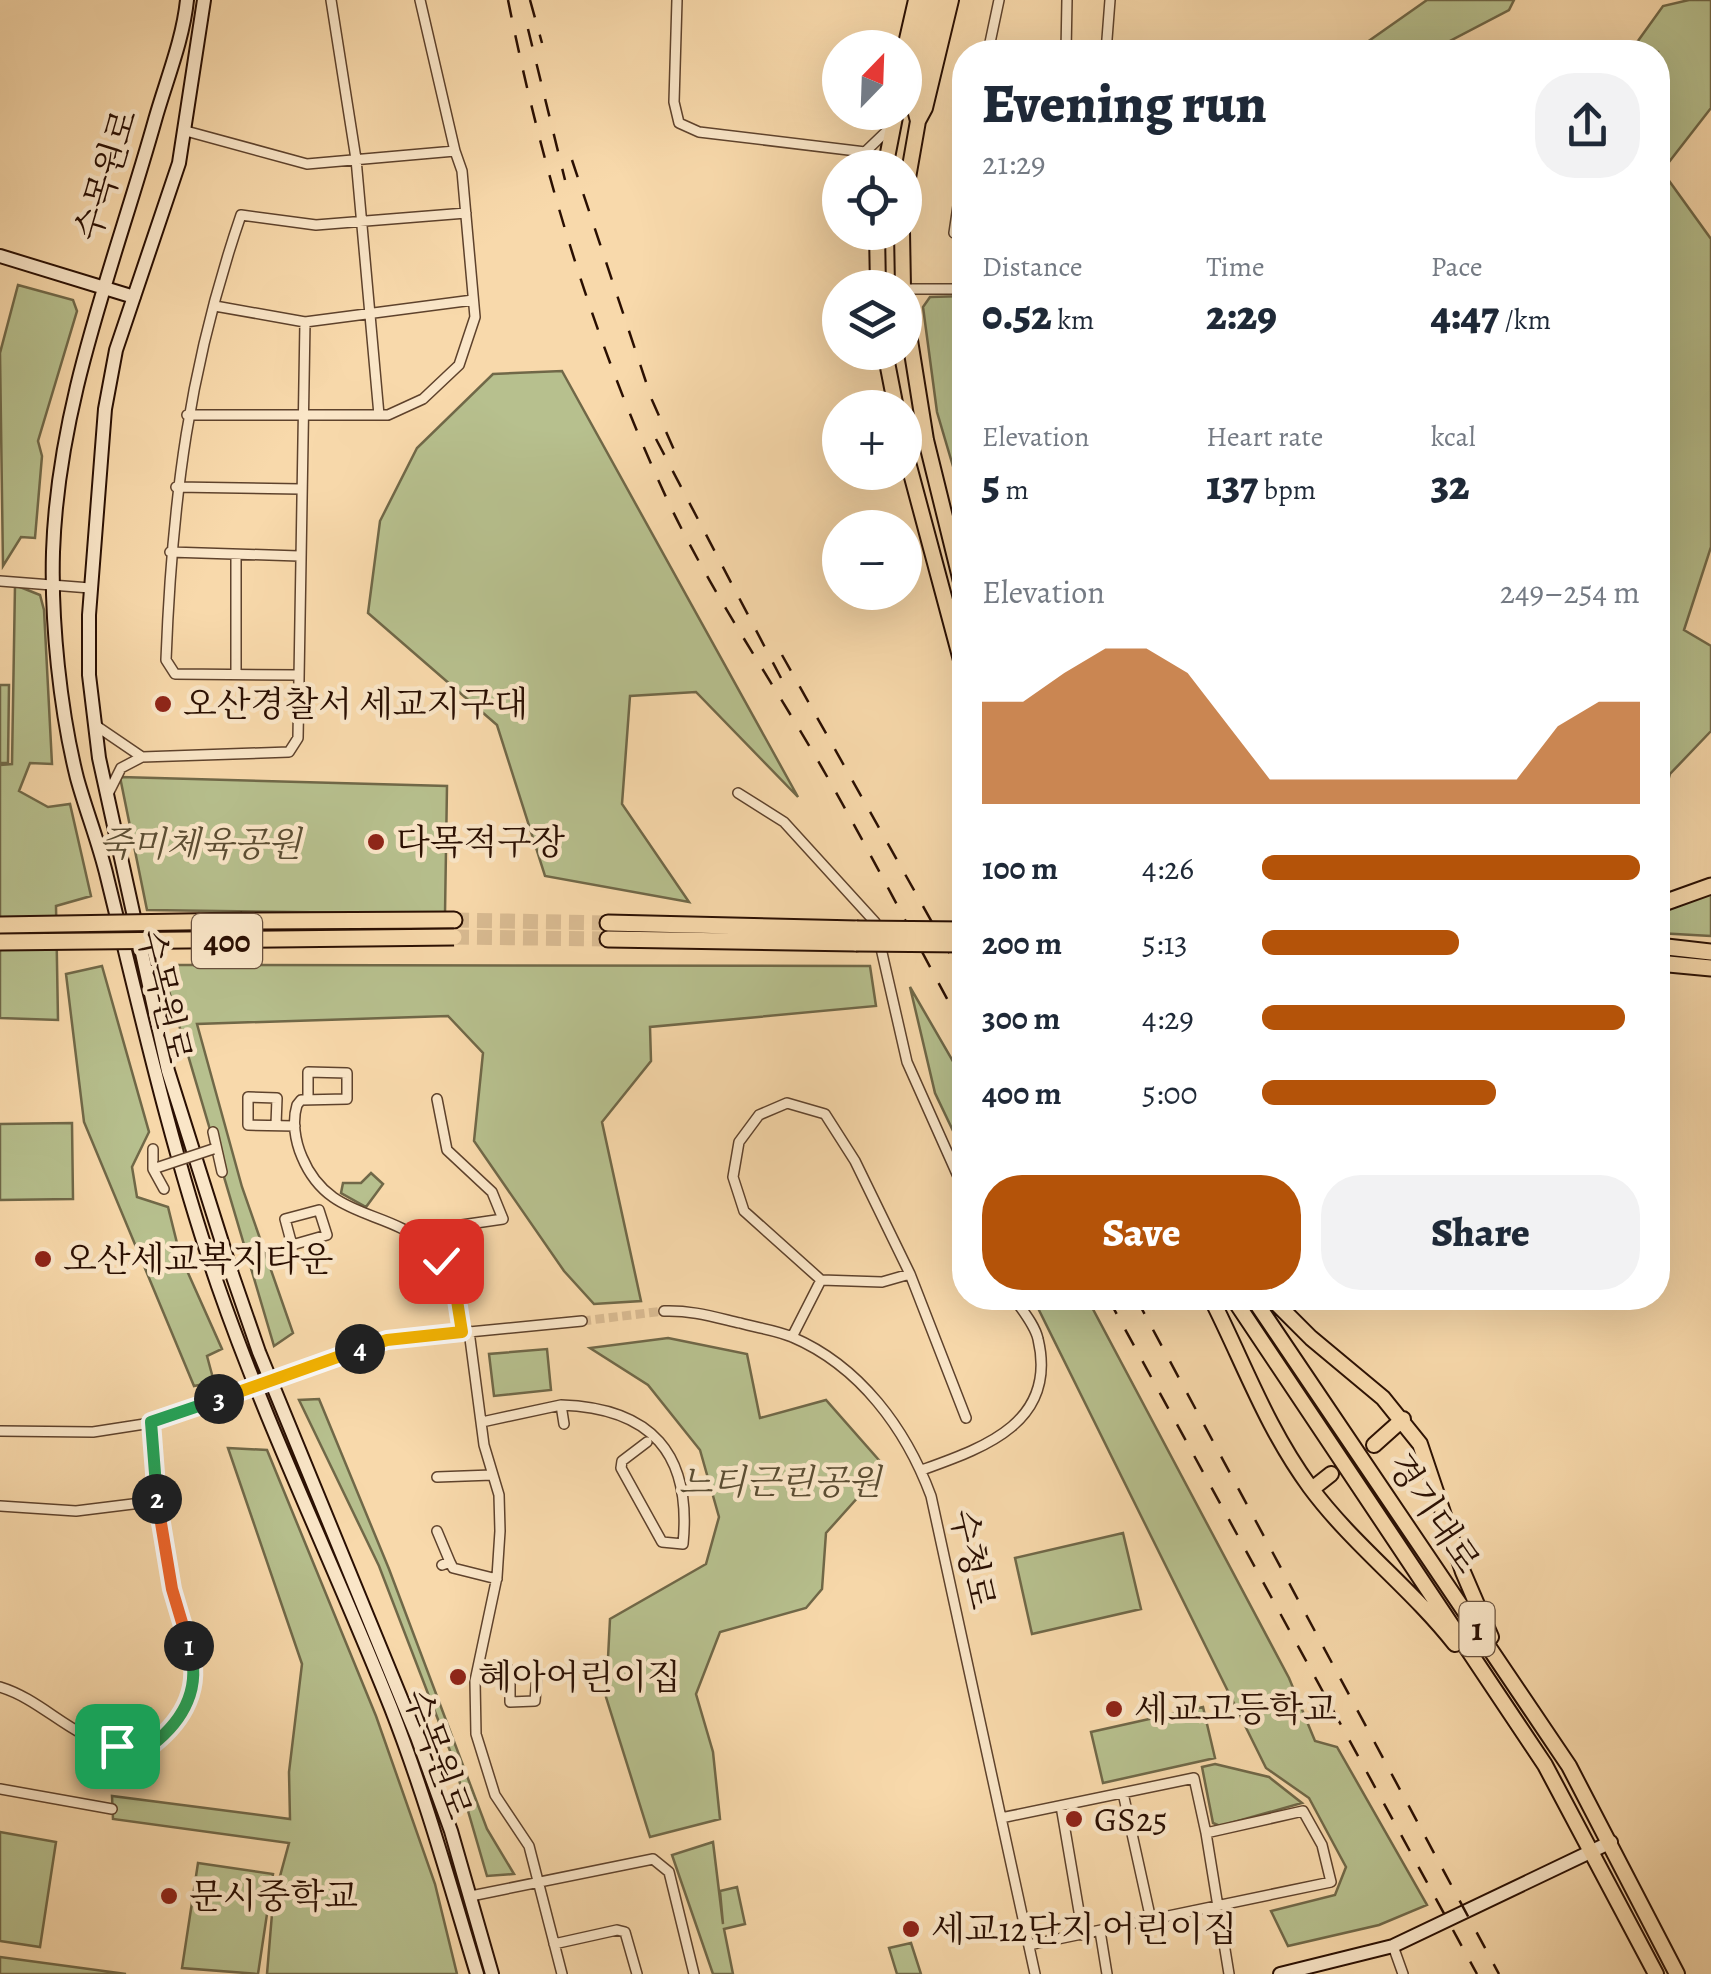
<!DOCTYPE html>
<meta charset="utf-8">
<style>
:root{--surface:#fff;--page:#f2f2f3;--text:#1f2937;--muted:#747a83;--accent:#b45309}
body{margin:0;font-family:Alegreya,"Noto Serif KR",serif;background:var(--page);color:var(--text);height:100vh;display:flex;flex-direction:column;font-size:38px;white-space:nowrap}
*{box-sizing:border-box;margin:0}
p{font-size:32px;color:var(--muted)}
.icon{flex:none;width:55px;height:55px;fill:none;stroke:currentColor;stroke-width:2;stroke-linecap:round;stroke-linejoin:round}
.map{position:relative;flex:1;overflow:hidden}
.panel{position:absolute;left:952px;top:40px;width:718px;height:1270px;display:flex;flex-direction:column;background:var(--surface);border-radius:40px;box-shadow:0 10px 40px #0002}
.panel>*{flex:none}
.needle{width:65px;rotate:23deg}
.buttons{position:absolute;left:822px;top:30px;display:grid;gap:20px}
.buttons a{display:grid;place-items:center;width:100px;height:100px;border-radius:50%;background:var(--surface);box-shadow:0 10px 40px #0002;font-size:50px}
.pin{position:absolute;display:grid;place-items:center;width:85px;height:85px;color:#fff;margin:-42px;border-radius:20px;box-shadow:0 5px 15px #0006}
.km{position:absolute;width:50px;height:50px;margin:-25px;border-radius:50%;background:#222;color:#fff;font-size:28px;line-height:50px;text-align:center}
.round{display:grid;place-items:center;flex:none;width:105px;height:105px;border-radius:40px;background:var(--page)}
.overview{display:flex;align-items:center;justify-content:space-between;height:170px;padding:0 30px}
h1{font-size:55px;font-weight:800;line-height:75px}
.figures{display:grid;grid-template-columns:repeat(3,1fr);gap:15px;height:170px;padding:10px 30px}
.figures div{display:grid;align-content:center}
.figures b{font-size:42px;font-weight:800}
.figures small{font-size:28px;font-weight:400}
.figures p{font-size:28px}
.chart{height:280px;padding:20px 30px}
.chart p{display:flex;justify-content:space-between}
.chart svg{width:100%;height:180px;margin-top:10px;fill:var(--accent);opacity:.7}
.cta{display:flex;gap:20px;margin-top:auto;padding:20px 30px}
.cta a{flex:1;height:115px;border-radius:40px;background:var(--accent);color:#fff;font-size:40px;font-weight:800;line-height:115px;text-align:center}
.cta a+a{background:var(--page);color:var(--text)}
ul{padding:0 30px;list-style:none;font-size:32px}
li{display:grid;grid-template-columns:160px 120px 1fr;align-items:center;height:75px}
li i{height:25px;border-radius:12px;background:var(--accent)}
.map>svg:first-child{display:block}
</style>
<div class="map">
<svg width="1711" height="1974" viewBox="0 0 1711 1974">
<rect width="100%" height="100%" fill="#f8d9ab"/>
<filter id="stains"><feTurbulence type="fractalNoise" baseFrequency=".002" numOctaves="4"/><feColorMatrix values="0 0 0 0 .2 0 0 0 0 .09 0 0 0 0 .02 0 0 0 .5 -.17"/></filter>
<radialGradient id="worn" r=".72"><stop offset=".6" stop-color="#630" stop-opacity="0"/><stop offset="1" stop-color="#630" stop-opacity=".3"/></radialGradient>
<!-- green -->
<path fill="#b7c08e" stroke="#706848" stroke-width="2.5" d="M1427 0H1514L1509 10 1450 41 1452 52H1353Z
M1689 0H1711V108L1662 171 1711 239V547L1684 630 1711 646V731L1670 774 1658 816V52H1630L1663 6Z
M18 285 73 300 77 311 38 441 42 456 35 538 21 537 3 566 0 353Z
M965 296V507L937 412 923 307 930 297Z
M562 371 798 797 696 692 630 696 622 804 689 902 545 876 497 725 368 613 380 521 417 448 493 374Z
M15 585 40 595 44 610 52 764 30 763 19 791 48 807 70 804 91 896 56 906 58 1020 0 1018V765L12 764Z
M0 685H9L8 763H0Z
M120 777 447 786 445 914 147 910Z
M1711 891V936L1658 933V911Z
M178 965 870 966 876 1006 650 1027 651 1061 602 1122 641 1301 594 1304 564 1271 474 1141 483 1053 448 1016 197 1024 242 1187 293 1333 274 1346 164 974Z
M102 966 149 1132 132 1167 137 1197 168 1207 180 1255 222 1349 207 1356 214 1382 194 1386 84 1122 66 974Z
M910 987 965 1082V1156L935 1093Z
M72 1123 73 1199 0 1200V1124Z
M371 1173 383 1184 366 1207 341 1193 343 1183H361Z
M1033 1298H1087L1289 1678 1315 1741 1337 1747 1427 1905 1379 1925 1288 1946 1271 1911 1335 1895 1346 1867 1309 1798 1266 1768Z
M668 1338 747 1354 760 1418 826 1400 885 1467 826 1533 822 1589 806 1608 720 1632 696 1694 713 1752 720 1819 650 1837 606 1697 610 1619 706 1564 719 1517 700 1450 648 1385 590 1348Z
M547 1349 551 1390 494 1396 489 1354Z
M319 1399 389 1569 487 1829 514 1874 487 1876 452 1756 379 1566 299 1400Z
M228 1448 267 1450 376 1716 435 1884 457 1974H267L273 1902 289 1843 113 1819 112 1796 290 1819 289 1772 302 1664Z
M1123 1533 1141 1609 1032 1634 1015 1558Z
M1203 1707 1215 1758 1103 1783 1091 1732Z
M1215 1764 1269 1777 1302 1803 1220 1826 1213 1823 1202 1767Z
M0 1832 56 1842 40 1947 0 1941Z
M713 1842 723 1924 720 1891 737 1887 745 1924 724 1929 733 1974H713L672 1855Z
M198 1863 273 1874 258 1974 182 1968Z
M911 1943 921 1974H897L889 1948Z
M0 1957 126 1974H0Z"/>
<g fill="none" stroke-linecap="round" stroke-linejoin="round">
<!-- street-tunnel -->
<path stroke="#d9bb92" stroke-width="9" stroke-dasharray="9 4.5" stroke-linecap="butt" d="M582 1321 664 1311"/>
<!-- highway-tunnel -->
<path stroke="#d9bb92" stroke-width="15" stroke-dasharray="15 8" stroke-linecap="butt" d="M454 920 608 923
M454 937 608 939"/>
<defs>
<path id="street" d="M331 0 356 159 379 415
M677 0 674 102 679 123 699 132 865 152 877 168
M988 52 999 0
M1066 52 1067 0
M1106 52 1110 0
M186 131 307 164 455 151 420 0
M865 152 891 127
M965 159 954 233 965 232
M905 289H965
M215 306 305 322 473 300
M187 415H388L423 399 459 365 475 317 462 171 455 151
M176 487 300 489
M170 552 299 556
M0 581 90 588
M236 671V555
M298 675 175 674 166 660C172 500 189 367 241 215L316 225 466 213
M95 725 142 757
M738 793 784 822 875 922 907 1062 965 1192
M108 794 121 768 142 757 289 752 298 738 305 322
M308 1100V1072L347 1073V1099L301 1100 297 1105C292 1121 295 1141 302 1157 329 1222 388 1207 430 1248 453 1270 459 1301 462 1332
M276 1125 277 1098 248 1097V1125L295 1126
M213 1132 222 1172
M153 1149V1169L164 1189
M319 1210 327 1235 292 1245 285 1219Z
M428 1247 455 1226 503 1219 492 1192 447 1150 437 1099
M821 1280 744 1211 733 1177 739 1142 759 1115 787 1103 825 1114 855 1161 910 1274
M664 1311C691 1310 714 1317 740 1323 757 1328 776 1330 792 1337 860 1366 906 1429 931 1496L1035 1974
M469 1331 484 1445 499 1495 500 1531 497 1577 475 1681 476 1734 495 1795 529 1846 562 1974
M792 1337 821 1280 882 1282 910 1274 966 1418
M561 1405C651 1408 692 1453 683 1544L662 1542 621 1468 622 1461 647 1442
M482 1422 561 1405 564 1424
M0 1431 93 1432 151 1423 387 1340 582 1321
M922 1470C983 1448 1058 1423 1038 1339 1035 1325 1022 1310 1014 1298
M437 1477 492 1475
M0 1506 76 1511 157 1501 151 1423
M437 1531 450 1562
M442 1565 450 1562 453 1568 497 1579
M479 1665 537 1675 535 1701 510 1702V1670
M0 1687C43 1700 71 1738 116 1746 167 1754 200 1706 192 1658 189 1636 178 1614 172 1592 165 1562 162 1531 157 1501
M0 1789 112 1809
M1123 1793 1151 1920
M1061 1806 1083 1935
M1001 1818 1194 1778 1206 1833 1303 1811 1322 1845 1331 1882 1029 1945
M1206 1833 1229 1974
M471 1896 653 1859 669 1872 694 1974
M1100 1931 1107 1974
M554 1944 617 1930 625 1932 637 1974
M1393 1946 1403 1974"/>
<path id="secondary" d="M187 0C183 40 166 81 155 120 115 263 58 401 53 552 51 622 60 710 77 778 86 811 99 843 107 877 141 1015 172 1152 218 1286 268 1430 335 1567 391 1708 425 1795 450 1885 477 1974
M204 0 179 163 116 350 105 409 89 615V675L99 758 168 1071 232 1274 259 1352 417 1737 451 1831 492 1974
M0 256 134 297
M1280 1974 1393 1946 1611 1842"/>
<path id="primary" d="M905 48 916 0
M905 88 927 0
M918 121 925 108 951 0
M885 168 896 112
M905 195 918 121 914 106 939 0
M877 232 878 288
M902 232 903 288
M905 309 926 440 965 598
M885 352 896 408
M905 451 965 675
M1211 1298C1244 1363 1266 1427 1310 1487 1353 1545 1411 1588 1455 1644
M1233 1298 1545 1765 1656 1974
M1253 1298 1569 1766 1677 1974
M1271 1298 1311 1338 1383 1398 1420 1444 1463 1572 1491 1637
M1374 1445 1403 1419
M1312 1489 1331 1474"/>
<path id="highway" d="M1658 905 1711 886
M242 921 454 920
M608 923 857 929
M608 939 856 943
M1658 946 1711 952
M1658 963 1711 968"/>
</defs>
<!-- street casing -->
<use href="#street" stroke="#5e422c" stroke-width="12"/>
<!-- secondary casing -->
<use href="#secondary" stroke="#2a0f02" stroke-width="16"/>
<!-- primary casing -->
<use href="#primary" stroke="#2a0f02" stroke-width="18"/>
<!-- highway casing -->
<use href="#highway" stroke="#2a0f02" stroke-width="19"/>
<!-- street -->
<use href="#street" stroke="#fae6c8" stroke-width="9"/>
<!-- secondary -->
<use href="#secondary" stroke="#fae6c8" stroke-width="12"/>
<!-- primary -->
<use href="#primary" stroke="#f8d9ab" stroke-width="14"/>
<!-- highway -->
<use href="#highway" stroke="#f8d9ab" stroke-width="15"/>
<!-- rail -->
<path stroke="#2a0f02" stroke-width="2.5" stroke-dasharray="18 18" stroke-linecap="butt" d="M508 0C542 170 593 339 666 497 710 591 769 676 821 766 871 853 917 944 965 1032
M530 0 542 43
M528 29 565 180
M572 160 652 400 675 452
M656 439 781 678
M782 655 965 981
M1108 1298 1477 1974
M1136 1298 1499 1974"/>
<defs>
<path id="street-bridge" d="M159 1167 213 1149"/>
<path id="highway-bridge" d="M0 925 242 921
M857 929 965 930
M0 942 454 937
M856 943 965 944"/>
</defs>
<!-- street-bridge casing -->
<use href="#street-bridge" stroke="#5e422c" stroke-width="12" stroke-linecap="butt"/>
<!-- highway-bridge casing -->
<use href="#highway-bridge" stroke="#2a0f02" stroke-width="19" stroke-linecap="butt"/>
<!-- street-bridge -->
<use href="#street-bridge" stroke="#fae6c8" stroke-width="9"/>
<!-- highway-bridge -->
<use href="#highway-bridge" stroke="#f8d9ab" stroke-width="15"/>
</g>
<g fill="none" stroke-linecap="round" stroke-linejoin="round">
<defs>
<path id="split-1" d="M117 1746 152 1745C184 1720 202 1687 189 1646"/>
<path id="split-2" d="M157 1499 172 1589 189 1646"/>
<path id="split-3" d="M157 1499 151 1422 219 1399"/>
<path id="split-4" d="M219 1399 360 1349"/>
<path id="split-5" d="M360 1349 387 1340 462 1332 456 1294 441 1261"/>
</defs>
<!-- split-1 casing -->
<use href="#split-1" stroke="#fff" stroke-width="20"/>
<!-- split-2 casing -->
<use href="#split-2" stroke="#fff" stroke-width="20"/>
<!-- split-3 casing -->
<use href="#split-3" stroke="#fff" stroke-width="20"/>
<!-- split-4 casing -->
<use href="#split-4" stroke="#fff" stroke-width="20"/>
<!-- split-5 casing -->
<use href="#split-5" stroke="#fff" stroke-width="20"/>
<!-- split-1 -->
<use href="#split-1" stroke="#22a559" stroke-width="12"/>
<!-- split-2 -->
<use href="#split-2" stroke="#f0652b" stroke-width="12"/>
<!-- split-3 -->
<use href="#split-3" stroke="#22a559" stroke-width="12"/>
<!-- split-4 -->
<use href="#split-4" stroke="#f5b400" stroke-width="12"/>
<!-- split-5 -->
<use href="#split-5" stroke="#f5b400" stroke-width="12"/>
</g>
<!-- markers -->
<g fill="#8f2418" stroke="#fae6c8" stroke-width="4">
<circle cx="163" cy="704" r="10"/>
<circle cx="376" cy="842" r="10"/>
<circle cx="43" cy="1259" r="10"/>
<circle cx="458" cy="1677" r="10"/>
<circle cx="1114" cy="1709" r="10"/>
<circle cx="1074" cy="1819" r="10"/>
<circle cx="169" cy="1896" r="10"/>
<circle cx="911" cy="1929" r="10"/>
</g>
<g text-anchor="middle" stroke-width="9" stroke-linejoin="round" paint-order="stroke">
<!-- shield labels -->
<g fill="#fae6c8" stroke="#68503d" stroke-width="2.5">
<rect x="192" y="914" width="70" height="54" rx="8"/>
<rect x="1459.5" y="1602" width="35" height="54" rx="8"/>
</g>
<g font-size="32" font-weight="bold" fill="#2a0f02">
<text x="227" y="952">400</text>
<text x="1477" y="1640">1</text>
</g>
<!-- street labels -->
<g font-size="35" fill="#2a0f02" stroke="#fae6c8">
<text transform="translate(106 175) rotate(-73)" y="12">수목원로</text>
<text transform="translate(165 996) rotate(77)" y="12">수목원로</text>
<text transform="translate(1434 1513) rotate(56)" y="12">경기대로</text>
<text transform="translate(973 1559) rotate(78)" y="12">수청로</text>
<text transform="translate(438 1754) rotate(70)" y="12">수목원로</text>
</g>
<!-- poi labels -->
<g font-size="35" fill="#2a0f02" stroke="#fae6c8" text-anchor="start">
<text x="183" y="716">오산경찰서 세교지구대</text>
<text x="396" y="854">다목적구장</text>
<text x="63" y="1271">오산세교복지타운</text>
<text x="478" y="1689">혜아어린이집</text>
<text x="1134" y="1721">세교고등학교</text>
<text x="1094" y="1831">GS25</text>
<text x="189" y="1908">문시중학교</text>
<text x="931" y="1941">세교12단지 어린이집</text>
</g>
<!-- park labels -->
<g font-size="35" font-style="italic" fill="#5b4d33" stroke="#fae6c8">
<text x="200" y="856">죽미체육공원</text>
<text x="780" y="1494">느티근린공원</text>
</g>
</g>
<rect width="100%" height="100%" filter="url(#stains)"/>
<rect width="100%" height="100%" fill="url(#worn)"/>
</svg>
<div class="buttons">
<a><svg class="needle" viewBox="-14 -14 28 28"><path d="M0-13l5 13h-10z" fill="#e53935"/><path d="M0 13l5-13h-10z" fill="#747a83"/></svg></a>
<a><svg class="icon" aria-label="locate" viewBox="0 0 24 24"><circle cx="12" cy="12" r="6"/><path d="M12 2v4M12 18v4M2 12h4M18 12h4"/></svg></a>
<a><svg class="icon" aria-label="layers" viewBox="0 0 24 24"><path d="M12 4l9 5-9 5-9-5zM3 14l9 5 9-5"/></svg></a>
<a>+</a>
<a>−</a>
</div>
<div class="pin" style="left:117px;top:1746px;background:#1e9e55"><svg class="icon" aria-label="arrive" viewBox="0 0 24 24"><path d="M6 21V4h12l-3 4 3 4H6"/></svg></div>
<div class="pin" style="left:441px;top:1261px;background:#d93025"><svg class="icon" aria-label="check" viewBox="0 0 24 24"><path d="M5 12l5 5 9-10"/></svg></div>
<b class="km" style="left:189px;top:1646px">1</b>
<b class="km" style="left:157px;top:1499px">2</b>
<b class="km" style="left:219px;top:1399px">3</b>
<b class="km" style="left:360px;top:1349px">4</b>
<section class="panel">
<div class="overview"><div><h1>Evening run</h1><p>21:29</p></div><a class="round"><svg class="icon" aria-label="share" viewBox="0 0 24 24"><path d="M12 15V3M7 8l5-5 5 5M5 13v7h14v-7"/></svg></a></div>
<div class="figures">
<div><p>Distance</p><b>0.52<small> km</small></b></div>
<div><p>Time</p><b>2:29</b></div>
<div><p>Pace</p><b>4:47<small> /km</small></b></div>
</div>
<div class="figures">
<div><p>Elevation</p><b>5<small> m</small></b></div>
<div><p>Heart rate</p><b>137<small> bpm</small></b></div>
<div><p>kcal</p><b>32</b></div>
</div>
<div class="chart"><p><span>Elevation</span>249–254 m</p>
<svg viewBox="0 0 160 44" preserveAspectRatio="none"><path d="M0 44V19L10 19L20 12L30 6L40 6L50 12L60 25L70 38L80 38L90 38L100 38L110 38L120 38L130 38L140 25L150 19L160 19V44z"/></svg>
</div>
<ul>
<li><b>100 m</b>4:26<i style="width:100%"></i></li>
<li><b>200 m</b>5:13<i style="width:52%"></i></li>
<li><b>300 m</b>4:29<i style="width:96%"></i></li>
<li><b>400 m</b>5:00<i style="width:62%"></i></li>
</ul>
<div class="cta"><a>Save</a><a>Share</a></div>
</section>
</div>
